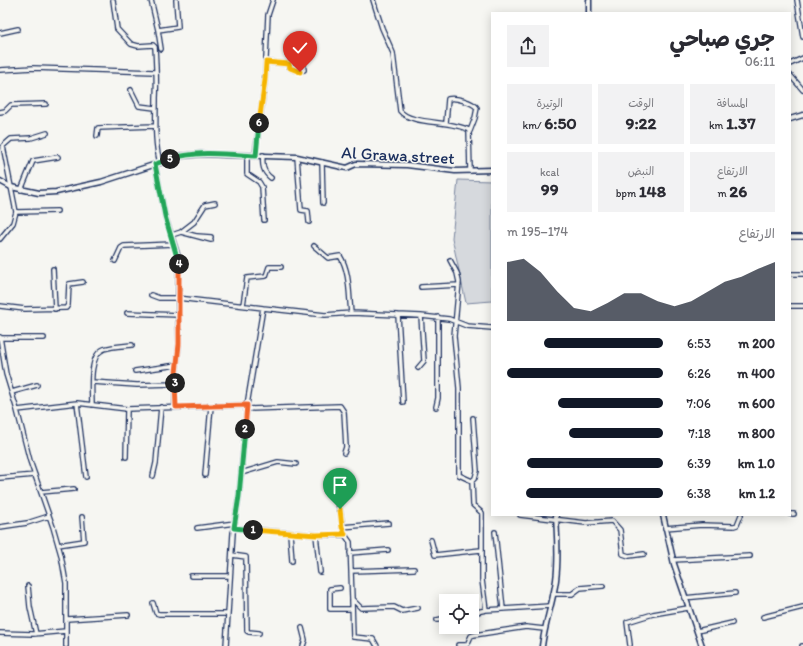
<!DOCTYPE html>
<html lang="ar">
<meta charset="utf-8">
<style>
:root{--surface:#fff;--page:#f2f2f3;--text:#2b2b33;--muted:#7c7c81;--accent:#111827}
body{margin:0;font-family:Itim,"Playpen Sans Arabic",sans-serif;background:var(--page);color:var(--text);direction:rtl;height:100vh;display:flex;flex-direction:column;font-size:15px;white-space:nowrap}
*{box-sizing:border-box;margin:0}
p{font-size:13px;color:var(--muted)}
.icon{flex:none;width:22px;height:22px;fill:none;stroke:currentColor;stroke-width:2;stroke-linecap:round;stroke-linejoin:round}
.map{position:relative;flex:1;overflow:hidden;direction:ltr}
.drawer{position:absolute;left:491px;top:12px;width:300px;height:504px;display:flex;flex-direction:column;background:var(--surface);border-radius:0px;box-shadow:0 2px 10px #0003;direction:rtl}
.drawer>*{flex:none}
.controls{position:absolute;left:439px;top:594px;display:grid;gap:8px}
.controls a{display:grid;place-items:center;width:40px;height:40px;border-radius:0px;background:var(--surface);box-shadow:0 2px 10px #0003;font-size:20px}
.pin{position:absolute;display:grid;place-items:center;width:34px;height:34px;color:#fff;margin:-41px -17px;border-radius:50% 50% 50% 0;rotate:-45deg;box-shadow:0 0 4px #0007}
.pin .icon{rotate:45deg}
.km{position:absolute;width:20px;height:20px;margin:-10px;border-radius:50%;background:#222;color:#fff;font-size:11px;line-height:20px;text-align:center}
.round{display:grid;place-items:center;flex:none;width:42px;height:42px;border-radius:0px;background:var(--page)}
.head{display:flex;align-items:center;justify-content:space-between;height:68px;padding:0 16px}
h1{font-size:22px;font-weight:700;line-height:30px}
.figures{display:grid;grid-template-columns:repeat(3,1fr);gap:6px;height:68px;padding:4px 16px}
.figures div{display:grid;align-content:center;border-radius:0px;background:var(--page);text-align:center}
.figures b{font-size:17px;font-weight:700}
.figures small{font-size:11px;font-weight:400}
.figures p{font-size:11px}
.chart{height:112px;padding:8px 16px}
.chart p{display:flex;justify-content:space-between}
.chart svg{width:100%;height:72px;margin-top:4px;fill:var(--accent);opacity:.7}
ul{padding:0 16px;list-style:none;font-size:13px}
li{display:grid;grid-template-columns:64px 48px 1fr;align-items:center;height:30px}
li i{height:10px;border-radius:5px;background:var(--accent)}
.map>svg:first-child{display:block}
</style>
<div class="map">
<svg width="803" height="646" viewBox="0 0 803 646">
<rect width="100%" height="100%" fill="#f6f6f2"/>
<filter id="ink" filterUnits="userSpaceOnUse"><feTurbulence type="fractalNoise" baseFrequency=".025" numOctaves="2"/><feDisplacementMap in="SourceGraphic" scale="8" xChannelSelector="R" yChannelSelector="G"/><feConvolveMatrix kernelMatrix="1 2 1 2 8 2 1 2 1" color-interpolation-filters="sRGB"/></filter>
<g filter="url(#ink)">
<!-- green -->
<path fill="#d6d9dd" stroke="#78849e" d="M458 180 492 181V301L466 303 452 238Z"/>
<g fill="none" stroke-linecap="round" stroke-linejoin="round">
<defs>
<path id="minor" d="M113 0 117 29 131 44 138 46 153 45 155 47C156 64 157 81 156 98 156 120 154 141 160 163
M151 0 158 30
M373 0 382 28 393 53 400 111C411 125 451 120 469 130L470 171
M797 0 803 37
M0 33 18 29
M161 49 158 30 178 27 176 0
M266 62 289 64 292 61V43
M289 64 290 68C295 71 299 72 304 70L303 63 292 61
M790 64 803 58
M0 70 33 68 155 72
M790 75 803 90
M131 90 139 106 155 108
M0 112 5 111 11 105 46 104
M446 123 448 99C455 97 473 102 477 108L475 118 470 131
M97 136 98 128 155 126
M247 155V174L259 182 262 187 264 220
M263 155C262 165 263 172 271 178
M255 156 265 80 268 15 273 0
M297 157 301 210 308 211 309 222
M322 162 323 203
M21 190 33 161 58 157
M16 212 57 211
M181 232 211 240
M172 235 181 232 194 222 205 205 215 203
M197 236 211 237
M790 237H803
M0 239 13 223 16 212 3 146 11 139 31 138 47 133
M314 246 328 258 340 256C350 271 349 296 351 313
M450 260 457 273 459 282 454 336 459 388V475L472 481 473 505 482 513V580L486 610 550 606
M115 261 121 248 124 246 174 244
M53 269 55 309
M790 274H803
M421 287 459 285
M151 295 159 298H178L179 259 165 216 155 164
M243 305 247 278 266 276 269 267H281
M0 306 25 309 66 308 68 305 69 284 83 282
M790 306H803
M127 313 178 315
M398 315 403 402
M0 337 6 374 17 410
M0 338H44
M418 368 424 361 421 316
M135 371 177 365
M92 382 137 385 175 384
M12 392 37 385
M77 403 86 477
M92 405C92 391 88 355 104 349 112 346 123 346 132 345
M175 407V384L179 344 178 298 263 308
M436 407 438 398V317
M246 409 340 406 344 412 346 447 344 453
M126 457 127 409
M241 473 278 462 296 464
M205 475 211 406
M153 476 156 463 161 407
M341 476 331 477C325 488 338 499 340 510 342 518 341 526 345 535
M0 478 35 475
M472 481 475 478 477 471 473 418
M41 492 74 489
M790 514H794
M520 515 586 523 612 521 620 530 623 554 629 556 644 554
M0 527 27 523 49 516
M342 527 389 523
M197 528 235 523
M234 528 316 535H345L350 542 352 599 361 608 394 607 402 611 418 608
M665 528 702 525 734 526 737 525 741 515
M495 532 503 609
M290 533 292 561
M316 535 320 572
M431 540 435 555 481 550
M58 545 84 541 82 517
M350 553 388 550
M232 555 246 557 247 631 249 632 259 633
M673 560 750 556
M351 571 414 569
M191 576H230
M28 586 30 607 36 634
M340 588 330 589V609H352
M553 594H572L580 588 603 586
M684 598 735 593
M352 600 353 637 373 639 377 646
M153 603 156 613 159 614H228
M472 613 486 610
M763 617 803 607
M67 619 128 615
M437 620 446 618
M302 628 305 640 303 646
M697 631 732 623
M0 633 33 634 66 631
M458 645H467L471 636 474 635 526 627 544 629
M630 645 627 622 653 614 688 608
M66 646V583L61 555 53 527 30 461 17 410 77 403 127 409 247 405
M226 646 233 533 239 496 247 405 263 308 325 315 352 313 421 316 449 319 467 326 492 328
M802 646H803"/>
<path id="tertiary" d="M589 0V13
M790 119 803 115
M0 181 11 187 39 193 56 192 101 182 181 156 201 154 297 157 347 168 356 164 407 165 455 171 492 170
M663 515 674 564 702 646
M542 646C545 623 553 602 556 580 559 558 557 537 556 515"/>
</defs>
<!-- minor casing -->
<use href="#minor" stroke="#1b2f5e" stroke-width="6"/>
<!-- tertiary casing -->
<use href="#tertiary" stroke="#1b2f5e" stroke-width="7"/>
<!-- minor -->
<use href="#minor" stroke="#f6f6f2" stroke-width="3.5"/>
<!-- tertiary -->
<use href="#tertiary" stroke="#f6f6f2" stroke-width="4"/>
</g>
</g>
<g fill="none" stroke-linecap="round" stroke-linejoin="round" filter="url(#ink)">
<defs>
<path id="split-1" d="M253 530 316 535 345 534 342 527 340 509"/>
<path id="split-2" d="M245 429 239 496 234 528 253 530"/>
<path id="split-3" d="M175 383 176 407 247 405 245 429"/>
<path id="split-4" d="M175 383 179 344V264"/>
<path id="split-5" d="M170 159 155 164 165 216 179 264"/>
<path id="split-6" d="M170 159C197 150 227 154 256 156L259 123"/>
<path id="split-7" d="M259 123 265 80 266 62 289 64 290 68 300 72"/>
</defs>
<!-- split-1 casing -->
<use href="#split-1" stroke="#fff" stroke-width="8"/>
<!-- split-2 casing -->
<use href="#split-2" stroke="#fff" stroke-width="8"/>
<!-- split-3 casing -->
<use href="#split-3" stroke="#fff" stroke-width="8"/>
<!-- split-4 casing -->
<use href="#split-4" stroke="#fff" stroke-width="8"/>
<!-- split-5 casing -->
<use href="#split-5" stroke="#fff" stroke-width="8"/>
<!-- split-6 casing -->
<use href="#split-6" stroke="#fff" stroke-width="8"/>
<!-- split-7 casing -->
<use href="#split-7" stroke="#fff" stroke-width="8"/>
<!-- split-1 -->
<use href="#split-1" stroke="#f5b400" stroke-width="5"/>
<!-- split-2 -->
<use href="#split-2" stroke="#22a559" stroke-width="5"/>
<!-- split-3 -->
<use href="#split-3" stroke="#f0652b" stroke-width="5"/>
<!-- split-4 -->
<use href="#split-4" stroke="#f0652b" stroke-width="5"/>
<!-- split-5 -->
<use href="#split-5" stroke="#22a559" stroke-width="5"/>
<!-- split-6 -->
<use href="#split-6" stroke="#22a559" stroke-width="5"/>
<!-- split-7 -->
<use href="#split-7" stroke="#f5b400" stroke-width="5"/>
</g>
<g text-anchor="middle" stroke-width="3" stroke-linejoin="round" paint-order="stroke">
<!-- street labels -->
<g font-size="17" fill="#1b2f5e" stroke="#f6f6f2">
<text transform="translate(398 155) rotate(3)" y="6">Al Grawa street</text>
</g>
</g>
</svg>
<div class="controls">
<a><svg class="icon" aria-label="locate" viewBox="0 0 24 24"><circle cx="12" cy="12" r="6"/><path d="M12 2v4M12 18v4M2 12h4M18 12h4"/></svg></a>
</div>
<div class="pin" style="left:340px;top:509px;background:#1e9e55"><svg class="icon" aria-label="arrive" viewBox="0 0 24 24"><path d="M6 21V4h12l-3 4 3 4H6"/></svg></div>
<div class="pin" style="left:300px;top:72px;background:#d93025"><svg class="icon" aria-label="check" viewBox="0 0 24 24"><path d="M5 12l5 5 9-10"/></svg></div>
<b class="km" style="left:253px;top:530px">1</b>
<b class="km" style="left:245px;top:429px">2</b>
<b class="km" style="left:175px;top:383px">3</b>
<b class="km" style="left:179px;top:264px">4</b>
<b class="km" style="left:170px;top:159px">5</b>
<b class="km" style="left:259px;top:123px">6</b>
<section class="drawer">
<div class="head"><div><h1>جري صباحي</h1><p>06:11</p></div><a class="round"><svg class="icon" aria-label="share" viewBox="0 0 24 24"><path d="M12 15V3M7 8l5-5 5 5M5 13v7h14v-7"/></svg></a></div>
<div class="figures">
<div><p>المسافة</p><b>1.37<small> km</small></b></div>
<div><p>الوقت</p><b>9:22</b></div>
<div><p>الوتيرة</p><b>6:50<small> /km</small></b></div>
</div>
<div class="figures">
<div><p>الارتفاع</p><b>26<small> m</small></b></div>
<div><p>النبض</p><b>148<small> bpm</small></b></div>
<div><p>kcal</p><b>99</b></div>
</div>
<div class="chart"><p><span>الارتفاع</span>174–195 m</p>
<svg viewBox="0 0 160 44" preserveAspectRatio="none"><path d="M0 44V8L10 6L20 14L30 26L40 36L50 38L60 33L70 27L80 27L90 32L100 35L110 32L120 26L130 20L140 17L150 12L160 8V44z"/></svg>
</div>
<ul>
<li><b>200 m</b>6:53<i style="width:76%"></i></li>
<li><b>400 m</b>6:26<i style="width:100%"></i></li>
<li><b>600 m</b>7:06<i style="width:67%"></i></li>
<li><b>800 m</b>7:18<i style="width:60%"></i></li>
<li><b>1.0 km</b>6:39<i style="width:87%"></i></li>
<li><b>1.2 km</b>6:38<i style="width:88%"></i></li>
</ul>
</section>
</div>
